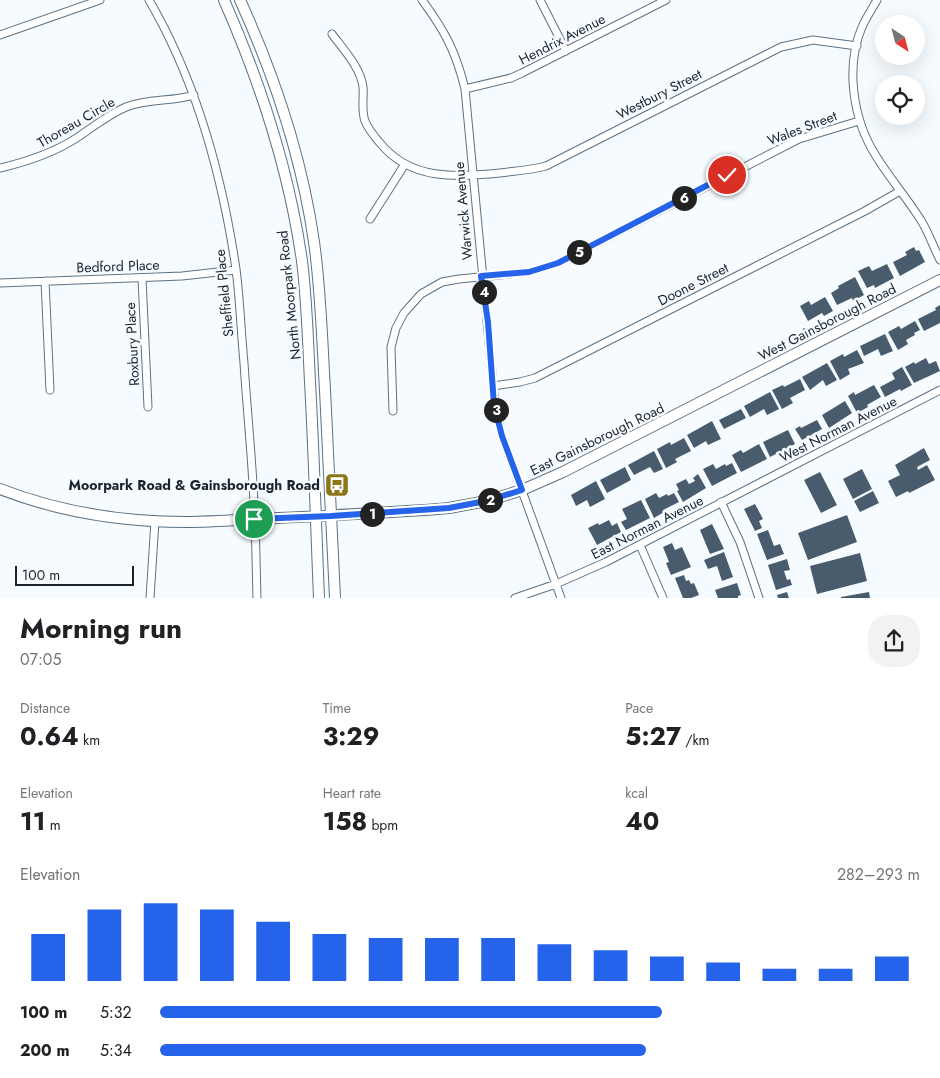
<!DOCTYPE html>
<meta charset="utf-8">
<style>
:root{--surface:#fff;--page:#f2f2f2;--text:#202124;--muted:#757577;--accent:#2563eb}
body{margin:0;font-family:Jost,sans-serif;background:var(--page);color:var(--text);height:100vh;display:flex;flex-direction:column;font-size:19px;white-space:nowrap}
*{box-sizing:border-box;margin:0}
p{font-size:16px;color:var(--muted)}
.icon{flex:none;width:28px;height:28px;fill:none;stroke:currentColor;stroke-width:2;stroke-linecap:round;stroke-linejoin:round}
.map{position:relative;height:598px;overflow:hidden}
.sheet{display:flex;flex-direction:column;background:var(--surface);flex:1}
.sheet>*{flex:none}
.needle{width:32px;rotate:144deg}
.tools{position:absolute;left:875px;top:15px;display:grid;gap:10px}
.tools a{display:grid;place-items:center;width:50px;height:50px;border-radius:50%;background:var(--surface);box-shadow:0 5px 20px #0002;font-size:25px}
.scale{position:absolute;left:15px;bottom:12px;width:119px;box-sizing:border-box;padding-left:5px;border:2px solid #1b242b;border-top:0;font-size:14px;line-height:18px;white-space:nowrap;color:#1b242b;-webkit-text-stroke:4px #f6fbff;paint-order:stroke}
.pin{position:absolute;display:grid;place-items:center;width:42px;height:42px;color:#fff;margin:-21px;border:2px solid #fff;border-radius:50%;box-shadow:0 1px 5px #0007}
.km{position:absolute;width:25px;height:25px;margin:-12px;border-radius:50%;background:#222;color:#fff;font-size:14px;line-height:25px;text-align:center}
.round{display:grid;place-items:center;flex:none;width:52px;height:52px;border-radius:20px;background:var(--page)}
.summary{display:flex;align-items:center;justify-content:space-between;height:85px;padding:0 20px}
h1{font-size:28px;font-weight:700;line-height:38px}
.figures{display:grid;grid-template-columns:repeat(3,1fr);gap:8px;height:85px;padding:5px 20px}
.figures div{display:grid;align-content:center}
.figures b{font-size:25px;font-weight:700}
.figures small{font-size:14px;font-weight:400}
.figures p{font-size:14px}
.chart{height:140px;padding:10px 20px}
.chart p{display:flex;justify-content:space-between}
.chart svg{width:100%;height:90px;margin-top:5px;stroke:var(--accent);stroke-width:6}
ul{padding:0 20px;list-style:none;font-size:16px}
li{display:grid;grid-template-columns:80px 60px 1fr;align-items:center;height:38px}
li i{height:12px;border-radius:6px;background:var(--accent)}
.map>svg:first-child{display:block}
</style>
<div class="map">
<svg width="940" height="598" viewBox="0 0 940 598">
<rect width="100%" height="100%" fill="#f6fbff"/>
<!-- building -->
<path fill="#485c6d" d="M914 247 916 251 919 250 925 262 900 276 893 262 907 255 905 252Z
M887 264 894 278 875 288 874 285 867 288 858 271 869 266 872 271Z
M855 277 864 295 853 301 852 298 837 305 831 293 839 288 838 286Z
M825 297 833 311 824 316 822 313 808 321 800 306 809 301 811 305Z
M940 305V323L924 331 918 319 936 310 935 308Z
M915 321 920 330 914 333 915 335 906 340 908 344 898 350 888 332 899 326 901 329Z
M885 334 893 351 881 356 878 349 864 356 860 346Z
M857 350 864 363 848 369 850 374 840 380 830 361 843 354 844 357Z
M926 358 929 364 936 361 940 371 914 383 905 367 914 362 915 364Z
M827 363 837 380 826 386 823 380 810 390 802 377Z
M902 367 912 385 901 391 900 389 885 397 880 387 895 379 892 373Z
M800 379 805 390 790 398 793 403 782 409 772 390 783 385 784 387Z
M874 385 881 397 867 405 868 407 857 413 848 396 854 392 855 395Z
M770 392 779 409 767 415 764 409 750 417 744 406Z
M845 401 852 413 829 428 822 415Z
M741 409 746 418 724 429 719 420Z
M817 420 822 429 802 440 795 429 800 426 801 428Z
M712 421 721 439 708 445 706 441 694 448 687 435Z
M788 430 795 444 770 457 763 442Z
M684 438 691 451 675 459 677 462 666 468 657 449 670 442 671 445Z
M759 444 767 459 741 472 732 455 741 450 743 453Z
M924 448 930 460 917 467 918 470 927 465 935 480 909 493 908 491 896 497 888 481 900 475 895 465Z
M654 451 663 469 654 473 650 467 634 475 628 465Z
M732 463 737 473 712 486 703 469 713 464 716 469 725 464 726 466Z
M625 467 631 480 607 493 600 480Z
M862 469 872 489 853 499 843 479Z
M820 472 837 505 821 513 804 480Z
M698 474 706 488 683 502 677 491 679 490 676 484 686 479 689 484 695 481 693 478Z
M596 481 605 499 590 507 587 500 576 506 571 495Z
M873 491 879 503 860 512 854 501Z
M656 493 659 498 667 494 668 496 674 493 679 502 665 509 666 511 654 518 645 499Z
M641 500 650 518 626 530 621 522 627 519 622 509Z
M755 504 763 519 759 521 762 528 755 531 744 509Z
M847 515 857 542 808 560 798 533Z
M609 520 612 526 617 523 621 532 597 545 588 528 598 523 599 525Z
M712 524 724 549 710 554 700 530Z
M768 530 774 546 780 544 784 554 767 560 757 534Z
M672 543 675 550 682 547 691 567 671 575 666 563 669 562 663 547Z
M724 552 733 577 722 581 717 566 708 569 704 560Z
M860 553 867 581 817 594 810 566Z
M787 559 790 570 784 571 787 580 790 579 792 585 776 590 768 565Z
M684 575 686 581 689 580 691 584 694 583 699 595 691 598H683L675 578Z
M737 583 741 595 738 596V598H718L715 590Z
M787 592 789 598H778L777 595Z
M869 592 870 598H841V597Z"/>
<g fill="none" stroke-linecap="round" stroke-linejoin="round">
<defs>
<path id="street" d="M149 0C197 82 222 175 236 269 240 300 241 332 244 363 247 410 252 457 254 503 256 535 256 566 257 598
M422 0C445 31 456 52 465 89L495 405 502 436 561 598
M540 0 566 51
M877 0C872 9 866 18 862 27 845 67 853 120 876 156 890 179 908 199 922 222 929 234 934 248 940 260
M332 34C343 49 361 68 363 87 364 98 361 110 365 121 368 129 374 136 380 143 411 181 456 177 500 173 515 171 531 170 546 166L781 47 813 40 857 46
M0 35 100 0
M465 89 511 78 522 73 666 0
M0 168C26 162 51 154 75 139 92 128 107 115 126 107 148 98 172 102 194 95
M370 219 405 164
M142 278 148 407
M45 281 50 390
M0 283 182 276 236 270
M493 386 520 382 535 378 865 211 900 191
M393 411 391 347 396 328 404 313 421 294 442 282 459 279 529 272 558 263 799 139 859 121
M721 502 740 542 759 598
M640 545 663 598
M150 598 155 521
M515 598 556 584 606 562 940 390"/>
<path id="secondary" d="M224 0C261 84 289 170 302 261 307 301 308 342 310 382 314 454 316 526 319 598
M240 0C275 77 302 158 314 242 321 291 322 340 325 390 328 459 332 529 335 598
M0 489C59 512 124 522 187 522 217 522 248 519 278 518 335 515 392 513 449 508L487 501 522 490 563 472 940 280"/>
</defs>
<!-- street casing -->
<use href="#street" stroke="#5d7283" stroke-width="9"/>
<!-- secondary casing -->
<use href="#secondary" stroke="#5d7283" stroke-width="12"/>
<!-- street -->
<use href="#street" stroke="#fff" stroke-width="7"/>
<!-- secondary -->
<use href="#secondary" stroke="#fff" stroke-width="10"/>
</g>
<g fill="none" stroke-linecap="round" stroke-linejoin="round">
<defs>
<path id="route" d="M254 519 331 516 449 508 486 501 522 490 502 436 494 405 488 322 481 276 529 272 558 263 727 175"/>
</defs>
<!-- route casing -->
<use href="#route" stroke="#fff" stroke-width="10"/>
<!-- route -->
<use href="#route" stroke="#2563eb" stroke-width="6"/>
</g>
<!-- icons -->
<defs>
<symbol id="bus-square" viewBox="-11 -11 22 22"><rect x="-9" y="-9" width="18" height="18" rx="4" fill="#8a7518" stroke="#f6fbff"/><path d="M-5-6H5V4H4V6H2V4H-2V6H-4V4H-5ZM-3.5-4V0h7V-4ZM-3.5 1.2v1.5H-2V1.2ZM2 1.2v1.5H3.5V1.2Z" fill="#fff"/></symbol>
</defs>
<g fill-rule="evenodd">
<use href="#bus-square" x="323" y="471" width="28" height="28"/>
</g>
<g text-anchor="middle" stroke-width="5" stroke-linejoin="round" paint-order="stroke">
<!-- street labels -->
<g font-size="14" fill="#1b242b" stroke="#f6fbff">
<text transform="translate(562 39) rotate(-27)" y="5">Hendrix Avenue</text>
<text transform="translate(659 94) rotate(-27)" y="5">Westbury Street</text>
<text transform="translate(76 122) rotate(-30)" y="5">Thoreau Circle</text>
<text transform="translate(802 128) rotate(-21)" y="5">Wales Street</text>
<text transform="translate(463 211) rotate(-95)" y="5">Warwick Avenue</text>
<text transform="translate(118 266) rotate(-2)" y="5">Bedford Place</text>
<text transform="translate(693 284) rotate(-27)" y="5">Doone Street</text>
<text transform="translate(224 293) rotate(-96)" y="5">Sheffield Place</text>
<text transform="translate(289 295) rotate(-96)" y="5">North Moorpark Road</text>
<text transform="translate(827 322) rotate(-27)" y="5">West Gainsborough Road</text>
<text transform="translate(132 344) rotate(-93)" y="5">Roxbury Place</text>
<text transform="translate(838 429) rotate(-27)" y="5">West Norman Avenue</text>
<text transform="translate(597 439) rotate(-26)" y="5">East Gainsborough Road</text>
<text transform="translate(647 527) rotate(-27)" y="5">East Norman Avenue</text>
</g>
<!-- poi labels -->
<g font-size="14" font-weight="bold" fill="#1b242b" stroke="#f6fbff" text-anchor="end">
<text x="320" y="490">Moorpark Road &amp; Gainsborough Road</text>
</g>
</g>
</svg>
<div class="tools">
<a><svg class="needle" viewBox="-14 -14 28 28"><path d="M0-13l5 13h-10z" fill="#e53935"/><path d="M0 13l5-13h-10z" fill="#757577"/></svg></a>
<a><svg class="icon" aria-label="locate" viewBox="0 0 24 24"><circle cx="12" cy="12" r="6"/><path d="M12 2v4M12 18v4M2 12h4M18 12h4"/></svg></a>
</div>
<div class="scale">100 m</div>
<div class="pin" style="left:254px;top:519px;background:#1e9e55"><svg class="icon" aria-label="arrive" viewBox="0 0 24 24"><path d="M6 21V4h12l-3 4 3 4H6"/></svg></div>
<div class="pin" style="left:727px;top:175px;background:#d93025"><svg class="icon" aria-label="check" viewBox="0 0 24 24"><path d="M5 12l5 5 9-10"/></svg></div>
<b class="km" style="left:372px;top:514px">1</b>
<b class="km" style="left:490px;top:500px">2</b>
<b class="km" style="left:496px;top:410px">3</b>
<b class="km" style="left:484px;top:292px">4</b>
<b class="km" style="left:579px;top:252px">5</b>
<b class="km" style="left:684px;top:198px">6</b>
</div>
<section class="sheet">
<div class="summary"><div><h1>Morning run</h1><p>07:05</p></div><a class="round"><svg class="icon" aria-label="share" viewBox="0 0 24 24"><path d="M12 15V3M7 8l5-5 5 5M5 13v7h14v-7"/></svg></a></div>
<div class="figures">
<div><p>Distance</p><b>0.64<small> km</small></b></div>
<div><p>Time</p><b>3:29</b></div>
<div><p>Pace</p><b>5:27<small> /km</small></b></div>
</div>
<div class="figures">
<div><p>Elevation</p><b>11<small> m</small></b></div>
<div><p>Heart rate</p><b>158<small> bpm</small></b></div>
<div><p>kcal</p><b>40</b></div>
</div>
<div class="chart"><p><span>Elevation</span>282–293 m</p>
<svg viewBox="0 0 160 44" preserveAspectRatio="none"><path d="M5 44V21M15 44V9M25 44V6M35 44V9M45 44V15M55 44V21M65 44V23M75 44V23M85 44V23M95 44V26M105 44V29M115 44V32M125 44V35M135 44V38M145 44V38M155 44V32"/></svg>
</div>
<ul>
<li><b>100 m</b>5:32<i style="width:66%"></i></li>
<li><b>200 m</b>5:34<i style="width:64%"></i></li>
</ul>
</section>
